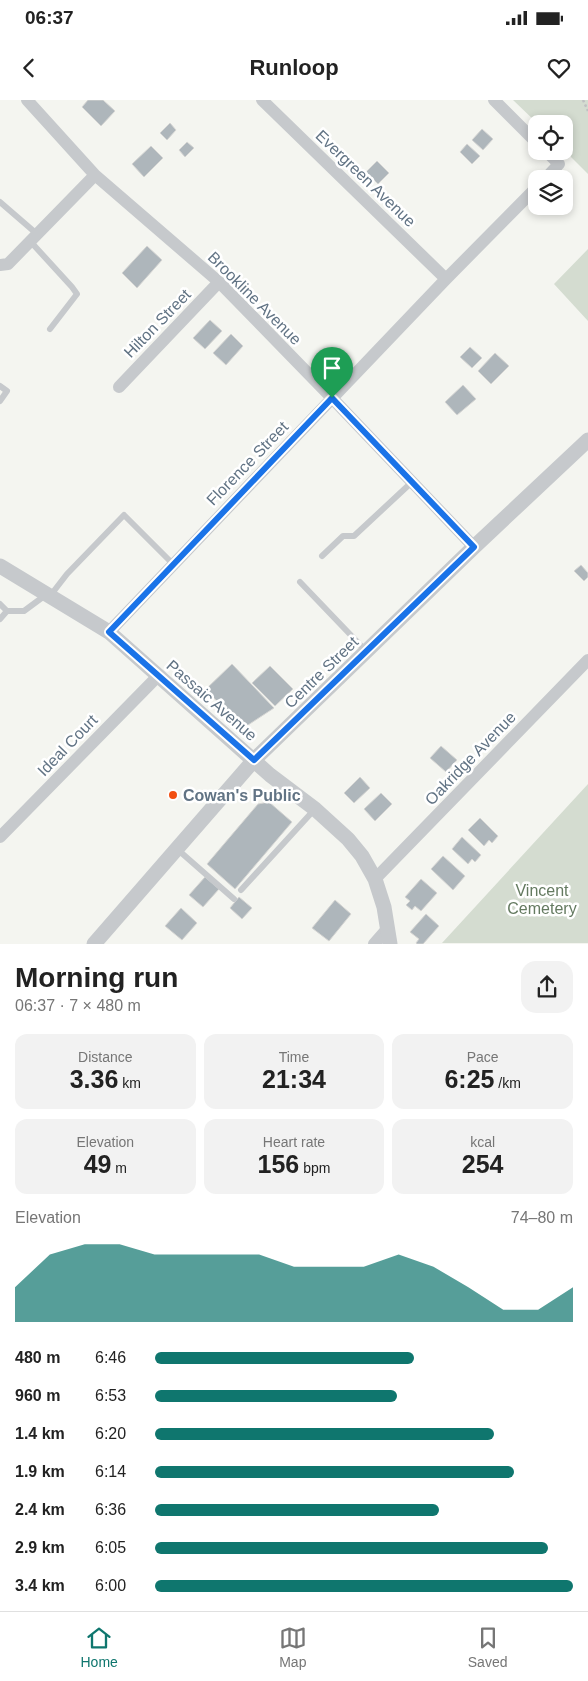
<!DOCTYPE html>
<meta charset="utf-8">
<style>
:root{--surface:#fff;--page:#f2f2f2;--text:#222;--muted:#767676;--line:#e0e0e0;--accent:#0f766e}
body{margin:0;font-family:Arial,sans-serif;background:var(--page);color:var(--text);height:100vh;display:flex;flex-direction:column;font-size:19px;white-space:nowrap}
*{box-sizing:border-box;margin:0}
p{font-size:16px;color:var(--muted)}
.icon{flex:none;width:28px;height:28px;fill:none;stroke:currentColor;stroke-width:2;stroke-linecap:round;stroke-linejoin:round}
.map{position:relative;height:844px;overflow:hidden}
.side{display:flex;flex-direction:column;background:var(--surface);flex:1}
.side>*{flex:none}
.fabs{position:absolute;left:528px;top:15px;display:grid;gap:10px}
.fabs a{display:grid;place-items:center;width:45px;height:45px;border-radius:10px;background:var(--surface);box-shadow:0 2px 8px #0003;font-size:25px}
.pin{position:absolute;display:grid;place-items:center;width:42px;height:42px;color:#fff;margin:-51px -21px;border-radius:50% 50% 50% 0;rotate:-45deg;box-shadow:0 0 5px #0007}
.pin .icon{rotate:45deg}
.round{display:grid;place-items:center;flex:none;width:52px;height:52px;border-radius:15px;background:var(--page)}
.overview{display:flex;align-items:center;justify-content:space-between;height:85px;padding:0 15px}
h1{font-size:28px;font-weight:700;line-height:38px}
.metrics{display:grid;grid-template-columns:repeat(3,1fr);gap:8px;height:85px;padding:5px 15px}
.metrics div{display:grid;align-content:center;border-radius:12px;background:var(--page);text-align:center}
.metrics b{font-size:25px;font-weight:700}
.metrics small{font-size:14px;font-weight:400}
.metrics p{font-size:14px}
.chart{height:140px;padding:10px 15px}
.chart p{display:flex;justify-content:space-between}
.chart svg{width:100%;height:90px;margin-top:5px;fill:var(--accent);opacity:.7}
ul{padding:0 15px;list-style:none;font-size:16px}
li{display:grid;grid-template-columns:80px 60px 1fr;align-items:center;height:38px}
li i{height:12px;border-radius:6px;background:var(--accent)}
.status{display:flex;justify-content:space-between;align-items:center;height:35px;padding:0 25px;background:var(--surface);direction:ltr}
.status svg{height:14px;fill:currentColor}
header{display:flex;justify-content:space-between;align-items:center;height:65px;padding:0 15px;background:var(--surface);font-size:22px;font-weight:700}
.menu{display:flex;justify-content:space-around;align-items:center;height:70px;border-top:1px solid var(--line);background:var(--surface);font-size:14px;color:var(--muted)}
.menu a{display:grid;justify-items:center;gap:2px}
.menu .current{color:var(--accent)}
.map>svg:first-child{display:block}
</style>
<div class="status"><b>06:37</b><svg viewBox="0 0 49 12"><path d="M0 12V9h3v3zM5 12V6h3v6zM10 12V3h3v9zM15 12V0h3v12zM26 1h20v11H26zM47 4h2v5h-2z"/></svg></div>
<header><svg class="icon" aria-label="back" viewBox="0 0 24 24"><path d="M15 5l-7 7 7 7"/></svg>Runloop<svg class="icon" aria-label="heart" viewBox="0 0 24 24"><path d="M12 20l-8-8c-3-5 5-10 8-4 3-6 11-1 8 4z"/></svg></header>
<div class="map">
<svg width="588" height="844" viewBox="0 0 588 844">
<rect width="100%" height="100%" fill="#f4f5f0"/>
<!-- green -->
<path fill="#d4dcd0" d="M513 0H588V74L564 50V24H538Z
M588 149V221L554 184Z
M588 684V843H442Z"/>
<!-- building -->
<path fill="#aeb6bb" stroke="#d5d5d3" d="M88 0H103L115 11 101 26 82 7Z
M170 23 176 30 167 40 160 33Z
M482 29 493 39 483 50 472 40Z
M187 42 194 48 185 57 179 50Z
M467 44 480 56 472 64 460 52Z
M151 46 163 58 144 77 132 64Z
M377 61 389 73 378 84 366 72Z
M147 146 162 160 137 188 122 173Z
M210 220 222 231 205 249 193 238Z
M231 234 243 246 226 265 213 253Z
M470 247 482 258 472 268 460 257Z
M495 253 509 266 491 284 478 271Z
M463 285 476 299 457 315 445 302Z
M581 465 588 473V477L584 481 574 471Z
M232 564 274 608 245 627 205 590Z
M270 566 293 589 275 606 252 583Z
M441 646 457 660 446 672 430 658Z
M360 677 370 688 354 703 344 693Z
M381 693 392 704 375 721 364 709Z
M269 702 292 722 235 789 207 764 258 704Z
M480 718 498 736 492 743 489 740 484 746 468 730Z
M462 737 481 755 475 762 472 759 468 764 452 749Z
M443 756 465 776 453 790 431 769Z
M205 777 219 789 203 807 189 795Z
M421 779 437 793 421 811 415 806 412 810 406 805 410 801 405 797Z
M239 797 252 808 242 819 230 808Z
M335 800 351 814 329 841 312 828Z
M181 808 197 823 182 840 165 826Z
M426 814 439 826 423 844H417L416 843 419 839 410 832Z"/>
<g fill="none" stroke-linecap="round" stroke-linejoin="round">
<!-- path -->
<path stroke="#bfc0c2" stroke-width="2.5" stroke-dasharray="2.5 2.5" stroke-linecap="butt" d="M583 0 588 11"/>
<!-- service -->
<path stroke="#c6c9cc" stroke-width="6" d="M0 102 37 134
M30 141 72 187 77 194 50 229
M0 286 7 291 0 301
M322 456 343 436H354L412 382
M300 482 366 551
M50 496 67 474 124 415 173 464
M0 504 7 511H24L47 494
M0 519 7 511
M177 749 234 799
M241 790 314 710"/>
<!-- minor -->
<path stroke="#c6c9cc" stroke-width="12" d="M27 0 95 75 219 182 332 298 474 447
M262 0 446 179
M494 0 536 42
M545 79 559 64 546 51
M0 165 8 164 95 75
M119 287 219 182
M109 532 446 179 536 88
M0 737 158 576
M375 779 588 560
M374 844 388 828"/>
<!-- tertiary -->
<path stroke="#c6c9cc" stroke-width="15" d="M0 466 109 532 270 675 315 709 348 739 362 756 375 779 384 807 390 844
M94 844 254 660 474 447 588 340"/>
</g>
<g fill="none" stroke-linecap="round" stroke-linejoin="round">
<defs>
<path id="route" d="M332 298 474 447 254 660 109 532Z"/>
</defs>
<!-- route casing -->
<use href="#route" stroke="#fff" stroke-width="10"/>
<!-- route -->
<use href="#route" stroke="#1a73e8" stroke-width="6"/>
</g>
<!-- markers -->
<circle fill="#f24f12" stroke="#fff" stroke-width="2" cx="173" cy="695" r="5"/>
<g text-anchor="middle" stroke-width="5" stroke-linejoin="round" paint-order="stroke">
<!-- street labels -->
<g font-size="16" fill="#617384" stroke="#fff">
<text transform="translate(366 78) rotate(44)" y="6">Evergreen Avenue</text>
<text transform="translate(255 198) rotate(45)" y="6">Brookline Avenue</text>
<text transform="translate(157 223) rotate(-46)" y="6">Hilton Street</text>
<text transform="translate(247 363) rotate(-46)" y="6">Florence Street</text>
<text transform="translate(321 572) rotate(-44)" y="6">Centre Street</text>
<text transform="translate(212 600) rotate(41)" y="6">Passaic Avenue</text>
<text transform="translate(67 645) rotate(-46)" y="6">Ideal Court</text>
<text transform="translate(470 658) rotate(-46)" y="6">Oakridge Avenue</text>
</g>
<!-- poi labels -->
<g font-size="16" font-weight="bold" fill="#617384" stroke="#fff" text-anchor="start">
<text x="183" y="701">Cowan's Public</text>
</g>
<!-- park labels -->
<g font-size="16" fill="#647a60" stroke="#fff">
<text x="542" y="796">Vincent<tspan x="542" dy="18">Cemetery</tspan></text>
</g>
</g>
</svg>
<div class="fabs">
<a><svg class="icon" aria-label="locate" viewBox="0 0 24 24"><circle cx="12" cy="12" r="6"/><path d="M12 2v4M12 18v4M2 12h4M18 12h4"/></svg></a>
<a><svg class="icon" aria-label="layers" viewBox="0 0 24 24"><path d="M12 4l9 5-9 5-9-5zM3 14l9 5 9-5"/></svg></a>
</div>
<div class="pin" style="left:332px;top:298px;background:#1e9e55"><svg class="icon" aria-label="arrive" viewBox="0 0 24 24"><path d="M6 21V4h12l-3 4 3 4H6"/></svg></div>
</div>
<section class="side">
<div class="overview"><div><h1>Morning run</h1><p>06:37 · 7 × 480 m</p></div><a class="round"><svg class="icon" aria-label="share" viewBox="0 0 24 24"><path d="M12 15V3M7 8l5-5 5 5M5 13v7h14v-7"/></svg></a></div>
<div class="metrics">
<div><p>Distance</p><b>3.36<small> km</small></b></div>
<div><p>Time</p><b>21:34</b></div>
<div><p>Pace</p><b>6:25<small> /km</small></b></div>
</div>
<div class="metrics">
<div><p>Elevation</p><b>49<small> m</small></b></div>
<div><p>Heart rate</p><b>156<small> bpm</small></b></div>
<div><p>kcal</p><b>254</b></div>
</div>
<div class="chart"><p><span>Elevation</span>74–80 m</p>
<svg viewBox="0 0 160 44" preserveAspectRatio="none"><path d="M0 44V27L10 11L20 6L30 6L40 11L50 11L60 11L70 11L80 17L90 17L100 17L110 11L120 17L130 27L140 38L150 38L160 27V44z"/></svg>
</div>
<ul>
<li><b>480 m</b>6:46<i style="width:62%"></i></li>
<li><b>960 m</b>6:53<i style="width:58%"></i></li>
<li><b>1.4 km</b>6:20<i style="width:81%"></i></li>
<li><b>1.9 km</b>6:14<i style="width:86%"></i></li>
<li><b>2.4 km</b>6:36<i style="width:68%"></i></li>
<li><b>2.9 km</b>6:05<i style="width:94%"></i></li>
<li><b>3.4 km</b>6:00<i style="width:100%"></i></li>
</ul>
</section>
<nav class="menu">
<a class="current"><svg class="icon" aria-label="home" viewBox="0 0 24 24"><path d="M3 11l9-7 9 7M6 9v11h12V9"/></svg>Home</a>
<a><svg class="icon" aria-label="map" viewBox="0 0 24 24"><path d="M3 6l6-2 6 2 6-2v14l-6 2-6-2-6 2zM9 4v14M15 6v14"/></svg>Map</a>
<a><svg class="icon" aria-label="saved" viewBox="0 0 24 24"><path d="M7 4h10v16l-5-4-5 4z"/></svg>Saved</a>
</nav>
